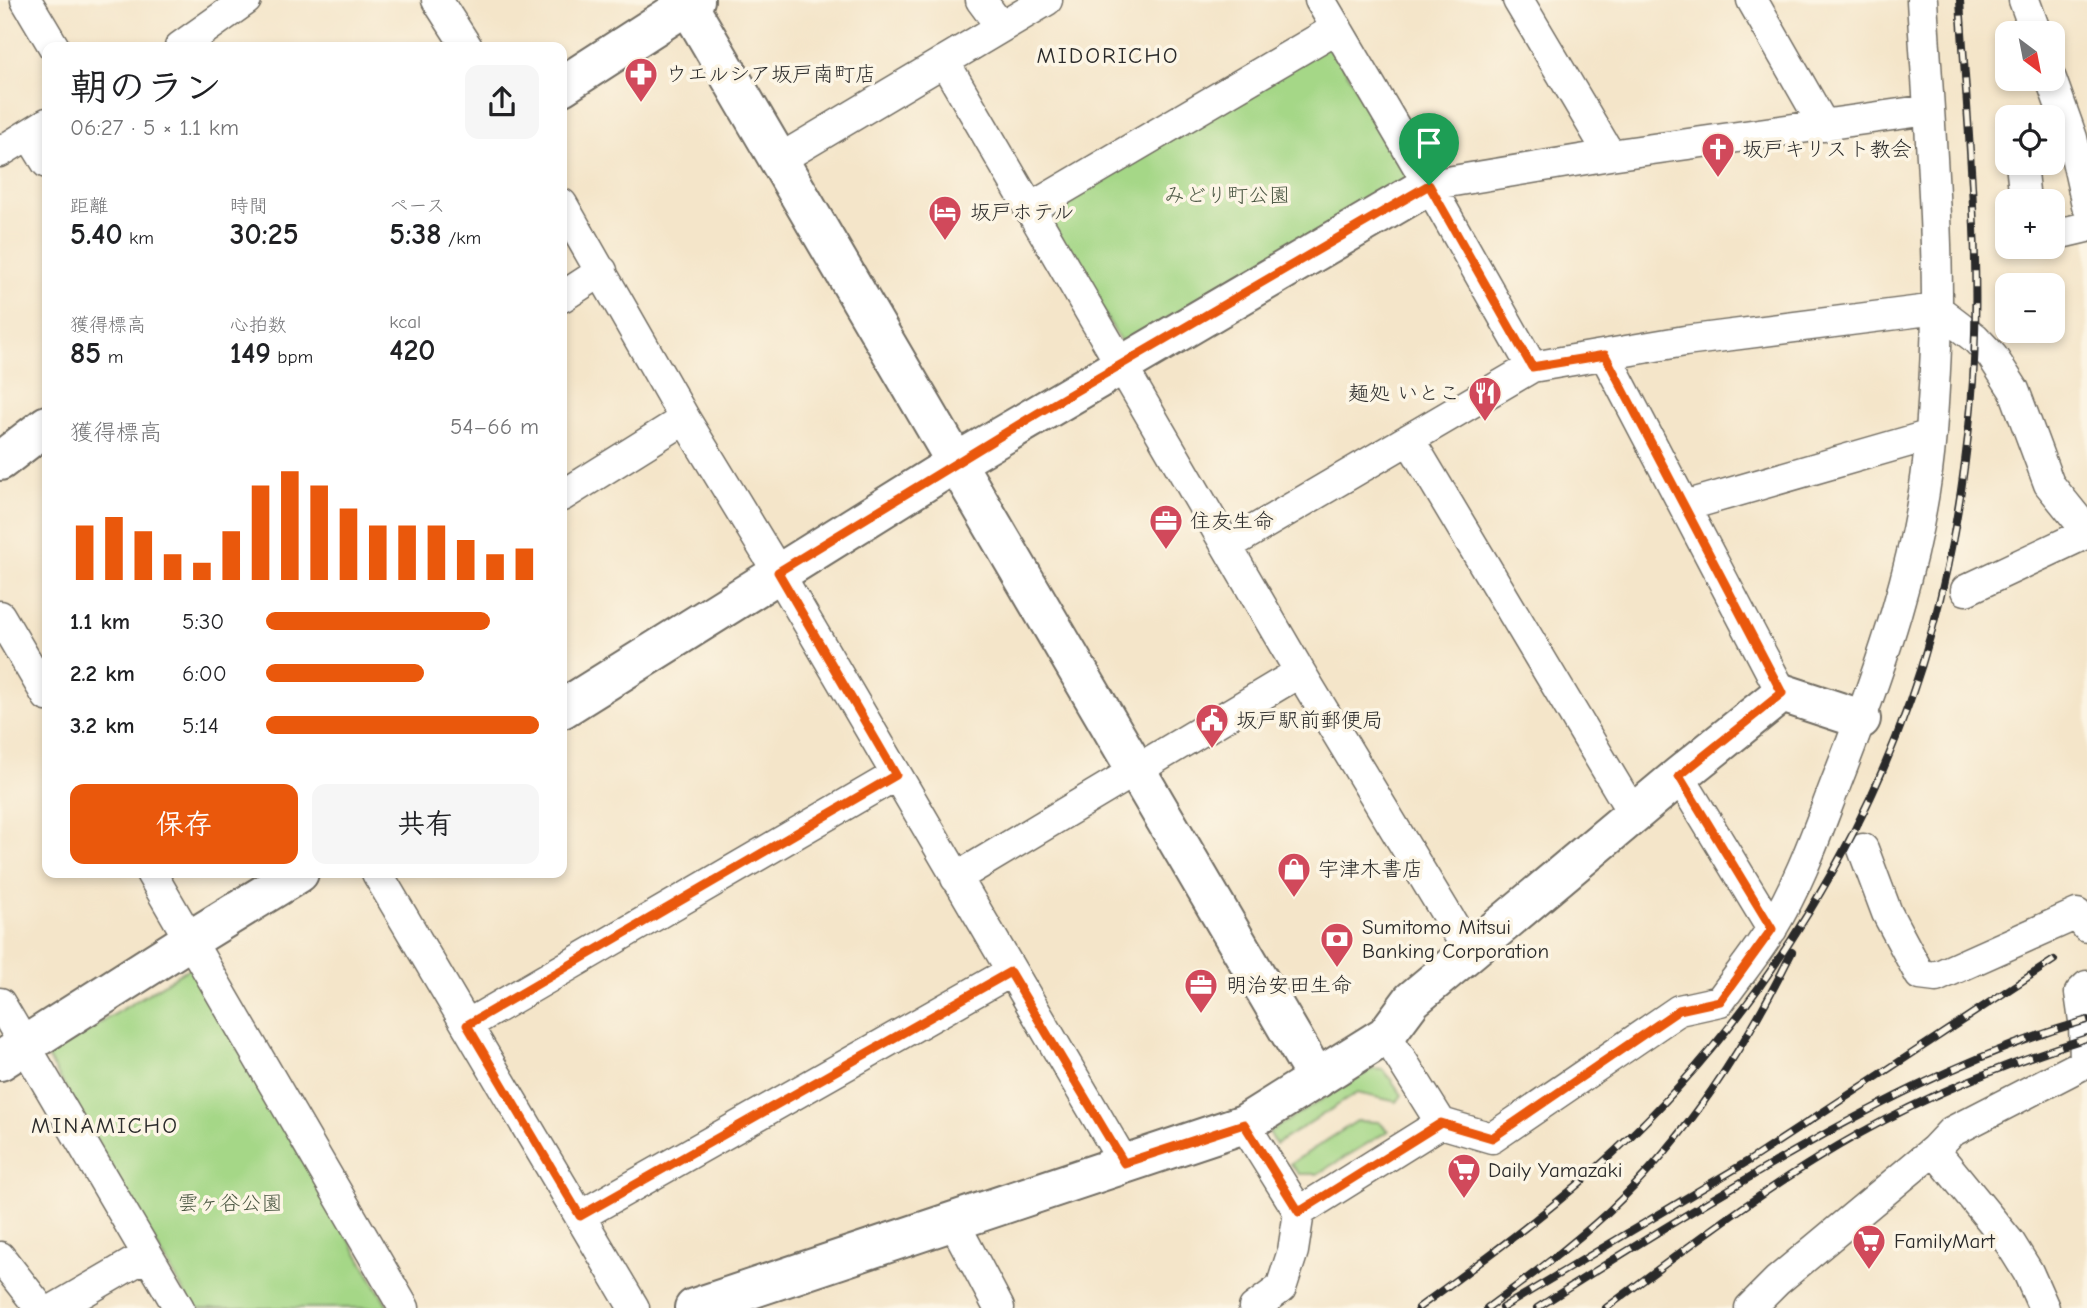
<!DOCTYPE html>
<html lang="ja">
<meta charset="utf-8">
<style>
:root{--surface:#fff;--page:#f6f6f6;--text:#202124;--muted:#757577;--accent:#ea580c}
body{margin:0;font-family:"Comic Neue","Klee One",sans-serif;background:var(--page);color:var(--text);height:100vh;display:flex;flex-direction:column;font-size:26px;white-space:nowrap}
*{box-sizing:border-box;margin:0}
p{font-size:23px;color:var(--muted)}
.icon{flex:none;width:38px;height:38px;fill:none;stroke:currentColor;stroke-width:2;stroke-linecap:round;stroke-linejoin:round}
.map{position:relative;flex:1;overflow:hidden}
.sheet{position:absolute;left:42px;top:42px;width:525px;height:836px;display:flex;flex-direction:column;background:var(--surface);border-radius:14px;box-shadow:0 4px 10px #0003}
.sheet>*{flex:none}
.needle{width:46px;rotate:148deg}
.controls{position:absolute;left:1995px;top:21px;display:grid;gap:14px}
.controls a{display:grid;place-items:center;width:70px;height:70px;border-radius:14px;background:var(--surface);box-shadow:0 4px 10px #0003;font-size:35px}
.pin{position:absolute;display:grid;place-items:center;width:60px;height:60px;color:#fff;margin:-72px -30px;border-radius:50% 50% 50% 0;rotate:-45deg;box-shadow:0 0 7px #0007}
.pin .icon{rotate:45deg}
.round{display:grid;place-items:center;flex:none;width:74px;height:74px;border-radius:14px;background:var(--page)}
.overview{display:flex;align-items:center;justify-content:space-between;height:119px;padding:0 28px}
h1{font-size:38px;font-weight:800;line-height:52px}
.metrics{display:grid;grid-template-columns:repeat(3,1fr);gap:10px;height:119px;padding:7px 28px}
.metrics div{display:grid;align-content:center}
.metrics b{font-size:30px;font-weight:800}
.metrics small{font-size:19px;font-weight:400}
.metrics p{font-size:19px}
.chart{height:196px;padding:14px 28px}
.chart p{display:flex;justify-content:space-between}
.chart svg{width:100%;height:126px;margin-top:7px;stroke:var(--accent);stroke-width:6}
.button{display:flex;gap:14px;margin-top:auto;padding:14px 28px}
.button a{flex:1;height:80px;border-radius:14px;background:var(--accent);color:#fff;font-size:28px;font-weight:800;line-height:80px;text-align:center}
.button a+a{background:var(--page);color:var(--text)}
ul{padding:0 28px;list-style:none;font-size:23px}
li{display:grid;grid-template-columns:112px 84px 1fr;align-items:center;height:52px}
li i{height:18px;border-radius:9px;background:var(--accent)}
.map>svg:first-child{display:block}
</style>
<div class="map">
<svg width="2087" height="1308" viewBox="0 0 2087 1308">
<rect width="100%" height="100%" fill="#fcf5e5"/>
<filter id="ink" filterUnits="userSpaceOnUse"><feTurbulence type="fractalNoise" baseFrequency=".0143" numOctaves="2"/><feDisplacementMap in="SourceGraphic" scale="14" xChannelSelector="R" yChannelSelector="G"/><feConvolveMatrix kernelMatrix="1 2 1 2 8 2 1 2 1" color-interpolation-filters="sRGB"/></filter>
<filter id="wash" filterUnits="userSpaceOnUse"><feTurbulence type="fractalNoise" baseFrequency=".00686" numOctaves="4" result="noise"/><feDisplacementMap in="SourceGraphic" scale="28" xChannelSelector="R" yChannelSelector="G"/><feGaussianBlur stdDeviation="1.57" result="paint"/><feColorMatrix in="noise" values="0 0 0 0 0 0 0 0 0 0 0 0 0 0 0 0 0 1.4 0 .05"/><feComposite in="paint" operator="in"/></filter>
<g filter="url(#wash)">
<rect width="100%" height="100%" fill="#f4e5c9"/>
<!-- green -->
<path fill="#a5d787" stroke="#688159" stroke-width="2" d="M1329 42 1411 179 1125 349 1044 211Z
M191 967 389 1308H193L47 1056Z
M1372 1069 1384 1070 1402 1095 1397 1102 1357 1093 1276 1144 1269 1132Z
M1357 1121 1379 1122 1388 1131 1317 1174H1299L1290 1164Z"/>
</g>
<g filter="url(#ink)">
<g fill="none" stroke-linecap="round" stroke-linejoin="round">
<defs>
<path id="minor" d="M26 0 54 47
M437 0 467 47
M981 0 1001 27
M1320 0 1429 185 1532 367
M1518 0 1610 155
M1752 0 1824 126
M2024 0 2036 33
M180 47 246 0
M944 61 1300 672 1470 953
M2051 79 2072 138 2087 205
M29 134 47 163
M0 152 47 123
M780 159 1047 0
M2021 163 2025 201
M1429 185 1610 155 1928 110
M562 204 685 419 778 572 1124 1163
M1029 209 1337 28
M2053 235 2087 227
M562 297 602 271
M1605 355 1782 693
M1409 439 1634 815
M562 496 685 419
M1685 506 1931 435
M1227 546 1532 367 1685 341 1937 309 1975 338 1992 356 2014 390 2049 484 2087 531
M1966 590 2087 533
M0 616 47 696
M1679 776 1772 929
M1863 849 1887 913 1920 975 1936 977 2077 914 2087 927
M151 873 404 1308
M377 873 634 1308
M956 878 1300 672
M0 1003 179 1308
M467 1025 896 775
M1441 1123 1492 1138 1679 1010 1720 1001C1737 977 1757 953 1772 928 1800 882 1817 832 1836 783 1880 671 1922 554 1931 433 1934 391 1937 348 1937 306 1937 204 1928 102 1922 0
M1244 1124 1299 1212 1293 1251 1281 1288 1254 1308
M1934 1150 2010 1243 2028 1272 2044 1308
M1299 1212 1441 1123 1386 1035
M580 1216 1010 972
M953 1221 999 1308
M0 1257 40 1308
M56 1308 147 1255
M1750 1308 1777 1281 1934 1150 1951 1132 2085 1063 2084 1021 2080 993 2087 986"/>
<path id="tertiary" d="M685 0 1317 1079
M562 86 695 0
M0 461 47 425
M562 709 957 462 1429 185
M0 1061 190 940 299 873
M694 1308 1244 1124 1386 1035 1412 1000 1679 776 1782 693 1861 719"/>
</defs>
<!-- minor casing -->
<use href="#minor" stroke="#716c62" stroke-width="33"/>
<!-- tertiary casing -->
<use href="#tertiary" stroke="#716c62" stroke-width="42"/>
<!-- minor -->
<use href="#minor" stroke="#fff" stroke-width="30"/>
<!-- tertiary -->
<use href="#tertiary" stroke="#fff" stroke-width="38"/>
<defs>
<path id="rail" d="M1418 1308C1485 1259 1552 1210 1613 1153 1761 1016 1879 825 1932 630 1952 557 1964 483 1971 407 1983 274 1968 134 1960 0
M1487 1308C1528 1278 1570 1247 1608 1212 1687 1138 1744 1049 1792 952
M1502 1308 1750 1160 2054 960
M1537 1308C1607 1263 1678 1219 1750 1177 1858 1113 1966 1055 2087 1020
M1606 1308C1682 1252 1756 1194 1838 1146 1916 1100 2000 1065 2087 1038"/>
</defs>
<!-- rail casing -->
<use href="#rail" stroke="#2b2b2b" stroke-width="8"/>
<!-- rail -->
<use href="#rail" stroke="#fcf5e5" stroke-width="5" stroke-dasharray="16" stroke-linecap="butt"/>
</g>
</g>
<g fill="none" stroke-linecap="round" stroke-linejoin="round" filter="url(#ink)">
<defs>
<path id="route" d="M1429 185 1532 367 1605 355 1782 693 1679 776 1772 929 1720 1001 1679 1010 1492 1138 1441 1123 1299 1212 1244 1124 1124 1163 1010 972 580 1216 467 1025 896 775 778 572 1038 413Z"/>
</defs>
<!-- route casing -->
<use href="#route" stroke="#fff" stroke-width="14"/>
<!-- route -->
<use href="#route" stroke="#ea580c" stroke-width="9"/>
</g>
<!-- icons -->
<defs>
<symbol id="pharmacy-pin" viewBox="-11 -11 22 30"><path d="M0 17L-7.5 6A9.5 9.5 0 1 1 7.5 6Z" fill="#d1495b" stroke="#fcf5e5"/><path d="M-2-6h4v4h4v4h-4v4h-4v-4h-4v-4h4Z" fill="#fff"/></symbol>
<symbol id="church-pin" viewBox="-11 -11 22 30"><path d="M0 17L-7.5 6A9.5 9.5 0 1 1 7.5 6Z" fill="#d1495b" stroke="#fcf5e5"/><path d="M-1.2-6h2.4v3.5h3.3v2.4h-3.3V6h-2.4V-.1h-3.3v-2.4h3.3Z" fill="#fff"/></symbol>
<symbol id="hotel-pin" viewBox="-11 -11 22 30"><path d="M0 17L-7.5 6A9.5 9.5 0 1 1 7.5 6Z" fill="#d1495b" stroke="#fcf5e5"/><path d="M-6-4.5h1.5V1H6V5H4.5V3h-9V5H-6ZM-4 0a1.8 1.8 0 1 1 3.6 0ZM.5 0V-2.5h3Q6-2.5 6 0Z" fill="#fff"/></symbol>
<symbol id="restaurant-pin" viewBox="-11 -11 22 30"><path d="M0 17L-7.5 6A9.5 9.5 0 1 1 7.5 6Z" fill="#d1495b" stroke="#fcf5e5"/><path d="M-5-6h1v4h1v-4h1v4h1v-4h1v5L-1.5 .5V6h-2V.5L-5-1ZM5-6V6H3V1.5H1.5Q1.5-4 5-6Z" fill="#fff"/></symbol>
<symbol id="office-pin" viewBox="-11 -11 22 30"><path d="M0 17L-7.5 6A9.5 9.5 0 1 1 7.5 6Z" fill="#d1495b" stroke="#fcf5e5"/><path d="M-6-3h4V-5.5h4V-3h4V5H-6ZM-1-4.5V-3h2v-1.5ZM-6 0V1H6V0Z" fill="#fff"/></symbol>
<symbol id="civic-pin" viewBox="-11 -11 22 30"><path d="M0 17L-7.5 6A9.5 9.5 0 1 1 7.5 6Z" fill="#d1495b" stroke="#fcf5e5"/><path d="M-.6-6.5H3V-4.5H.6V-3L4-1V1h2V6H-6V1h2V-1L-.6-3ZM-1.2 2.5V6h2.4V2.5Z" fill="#fff"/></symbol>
<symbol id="shop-pin" viewBox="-11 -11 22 30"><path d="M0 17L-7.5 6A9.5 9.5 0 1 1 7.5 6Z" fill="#d1495b" stroke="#fcf5e5"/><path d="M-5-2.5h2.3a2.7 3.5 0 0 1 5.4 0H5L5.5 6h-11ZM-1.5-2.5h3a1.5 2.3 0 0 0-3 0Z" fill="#fff"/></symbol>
<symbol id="bank-pin" viewBox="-11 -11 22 30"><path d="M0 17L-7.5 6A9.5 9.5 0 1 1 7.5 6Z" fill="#d1495b" stroke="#fcf5e5"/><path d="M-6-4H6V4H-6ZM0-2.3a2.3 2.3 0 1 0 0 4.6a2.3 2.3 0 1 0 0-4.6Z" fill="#fff"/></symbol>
<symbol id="supermarket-pin" viewBox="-11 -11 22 30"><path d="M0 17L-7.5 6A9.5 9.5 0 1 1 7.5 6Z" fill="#d1495b" stroke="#fcf5e5"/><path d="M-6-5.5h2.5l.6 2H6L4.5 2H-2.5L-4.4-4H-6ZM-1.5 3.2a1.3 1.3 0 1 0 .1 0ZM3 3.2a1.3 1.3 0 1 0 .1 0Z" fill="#fff"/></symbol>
</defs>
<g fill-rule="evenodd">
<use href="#pharmacy-pin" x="622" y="55" width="38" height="52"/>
<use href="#church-pin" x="1699" y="130" width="38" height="52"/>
<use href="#hotel-pin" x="926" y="193" width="38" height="52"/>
<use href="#restaurant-pin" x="1466" y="374" width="38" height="52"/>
<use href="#office-pin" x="1147" y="502" width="38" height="52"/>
<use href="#civic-pin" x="1193" y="701" width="38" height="52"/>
<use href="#shop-pin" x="1275" y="850" width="38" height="52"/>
<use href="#bank-pin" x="1318" y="920" width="38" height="52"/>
<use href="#office-pin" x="1182" y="966" width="38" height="52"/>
<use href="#supermarket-pin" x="1445" y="1151" width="38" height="52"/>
<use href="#supermarket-pin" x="1850" y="1222" width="38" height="52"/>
</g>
<g text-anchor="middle" stroke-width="7" stroke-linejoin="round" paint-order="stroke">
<!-- poi labels -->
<g font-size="21" fill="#2b2b2b" stroke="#fcf5e5" text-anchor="start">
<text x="666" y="81">ウエルシア坂戸南町店</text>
<text x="1742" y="156">坂戸キリスト教会</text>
<text x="970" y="219">坂戸ホテル</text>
<text x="1460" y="400" text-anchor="end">麺処 いとこ</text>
<text x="1190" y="528">住友生命</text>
<text x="1236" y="727">坂戸駅前郵便局</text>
<text x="1318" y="876">宇津木書店</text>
<text x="1362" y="934">Sumitomo Mitsui<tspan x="1362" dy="24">Banking Corporation</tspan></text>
<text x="1226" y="992">明治安田生命</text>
<text x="1488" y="1177">Daily Yamazaki</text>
<text x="1894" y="1248">FamilyMart</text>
</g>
<!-- park labels -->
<g font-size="21" fill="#4a5642" stroke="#fcf5e5">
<text x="1227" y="202">みどり町公園</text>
<text x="230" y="1210">雲ヶ谷公園</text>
</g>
<!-- neighbourhood labels -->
<g font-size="23" letter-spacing="2" fill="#2b2b2b" stroke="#fcf5e5">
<text x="1108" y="63">MIDORICHO</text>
<text x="105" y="1133">MINAMICHO</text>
</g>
</g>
</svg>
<div class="controls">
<a><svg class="needle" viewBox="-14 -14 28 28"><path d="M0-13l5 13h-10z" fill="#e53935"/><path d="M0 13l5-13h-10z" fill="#757577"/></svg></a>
<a><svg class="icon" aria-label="locate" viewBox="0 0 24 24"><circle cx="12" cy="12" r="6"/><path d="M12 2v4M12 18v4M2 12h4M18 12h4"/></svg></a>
<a>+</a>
<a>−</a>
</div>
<div class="pin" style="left:1429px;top:185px;background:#1e9e55"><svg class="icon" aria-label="arrive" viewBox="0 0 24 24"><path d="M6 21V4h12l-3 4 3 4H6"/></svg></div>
<section class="sheet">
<div class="overview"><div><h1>朝のラン</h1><p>06:27 · 5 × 1.1 km</p></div><a class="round"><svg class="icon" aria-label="share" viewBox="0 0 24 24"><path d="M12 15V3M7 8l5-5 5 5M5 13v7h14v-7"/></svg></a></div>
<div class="metrics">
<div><p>距離</p><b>5.40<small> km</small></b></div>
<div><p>時間</p><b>30:25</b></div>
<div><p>ペース</p><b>5:38<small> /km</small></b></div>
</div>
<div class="metrics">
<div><p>獲得標高</p><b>85<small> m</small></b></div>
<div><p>心拍数</p><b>149<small> bpm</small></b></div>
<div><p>kcal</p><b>420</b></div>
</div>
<div class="chart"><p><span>獲得標高</span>54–66 m</p>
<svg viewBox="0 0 160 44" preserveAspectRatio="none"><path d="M5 44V25M15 44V22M25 44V27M35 44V35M45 44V38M55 44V27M65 44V11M75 44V6M85 44V11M95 44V19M105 44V25M115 44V25M125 44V25M135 44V30M145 44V35M155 44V33"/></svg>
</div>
<ul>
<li><b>1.1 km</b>5:30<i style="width:82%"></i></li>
<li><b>2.2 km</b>6:00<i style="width:58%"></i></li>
<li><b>3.2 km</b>5:14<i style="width:100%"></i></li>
</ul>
<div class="button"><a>保存</a><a>共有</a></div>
</section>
</div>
